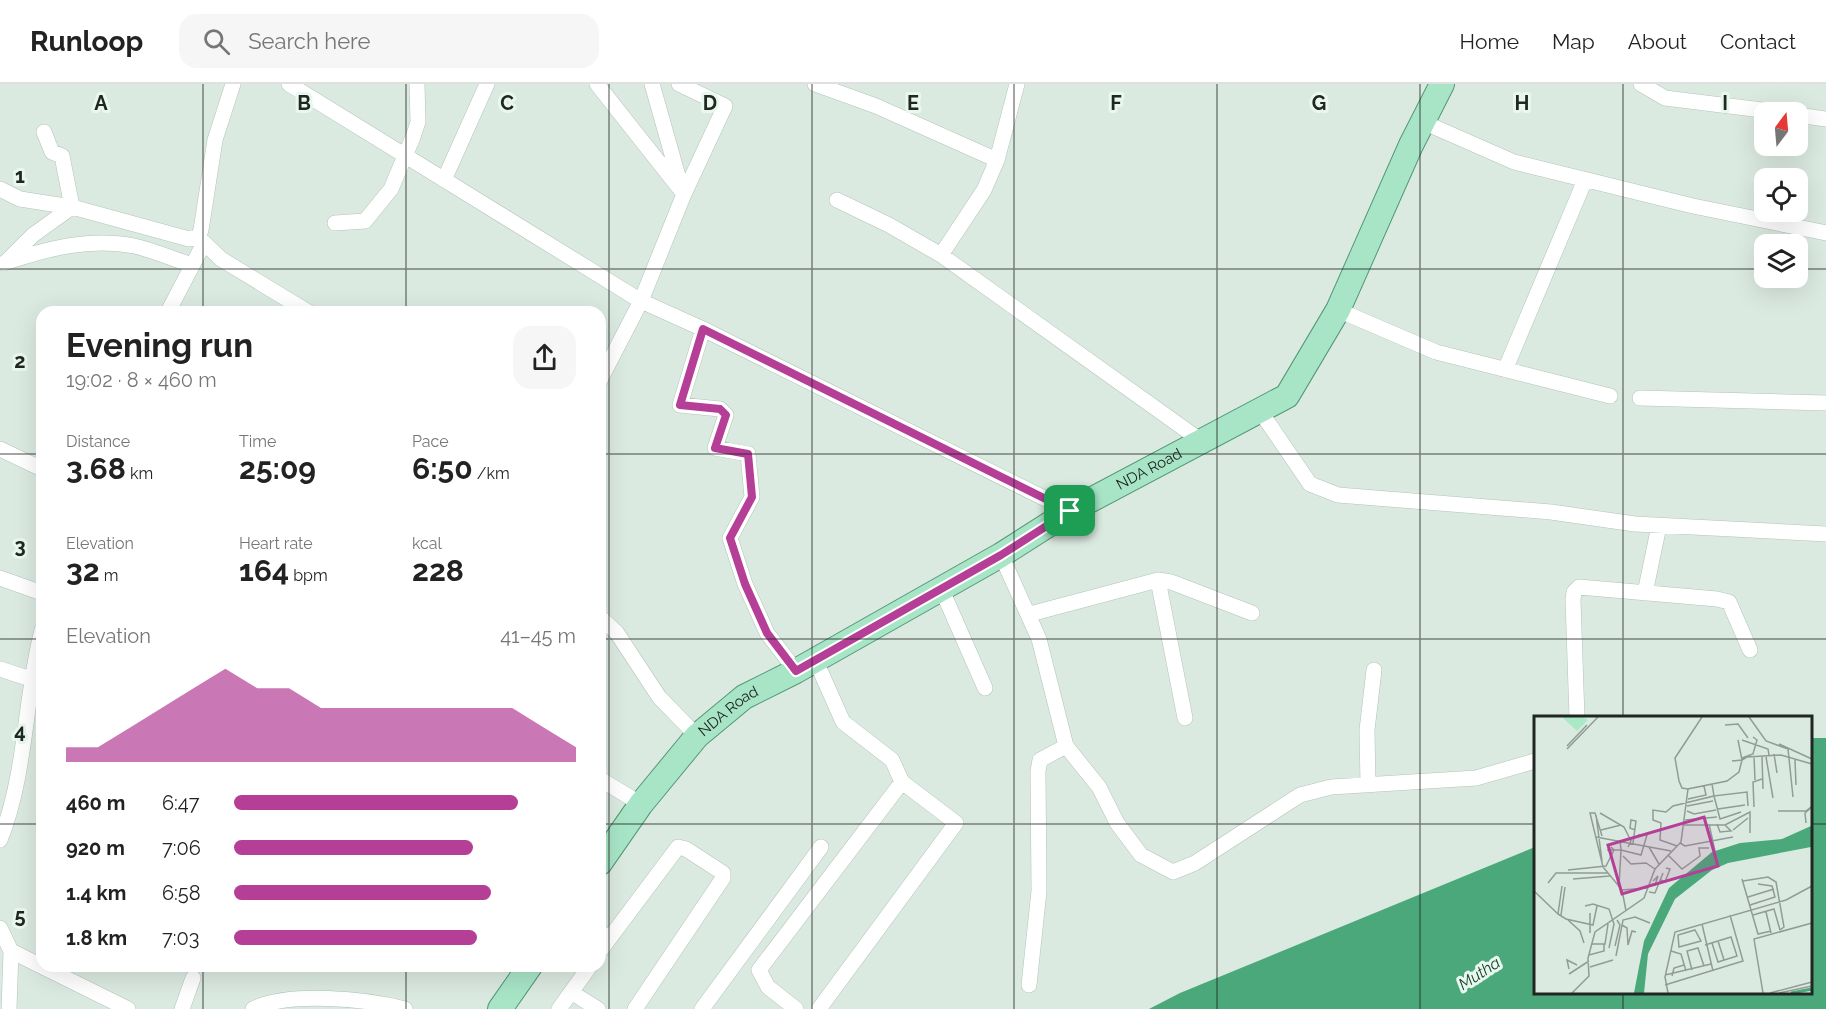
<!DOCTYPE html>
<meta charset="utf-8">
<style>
:root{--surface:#fff;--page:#f6f6f6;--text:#222;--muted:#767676;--line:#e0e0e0;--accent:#b53f96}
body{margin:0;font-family:Raleway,sans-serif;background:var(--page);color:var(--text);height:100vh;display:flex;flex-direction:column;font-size:22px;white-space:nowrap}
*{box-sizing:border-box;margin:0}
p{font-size:20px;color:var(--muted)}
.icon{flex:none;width:33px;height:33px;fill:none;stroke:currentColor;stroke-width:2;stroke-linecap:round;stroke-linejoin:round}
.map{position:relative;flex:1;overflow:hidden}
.details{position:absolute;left:36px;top:222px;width:570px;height:666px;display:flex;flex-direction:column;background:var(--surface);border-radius:18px;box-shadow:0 6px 24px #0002}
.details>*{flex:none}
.needle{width:39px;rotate:16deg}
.buttons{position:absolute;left:1754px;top:18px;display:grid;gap:12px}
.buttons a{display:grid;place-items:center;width:54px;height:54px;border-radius:12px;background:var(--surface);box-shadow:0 6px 24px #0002;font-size:30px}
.pin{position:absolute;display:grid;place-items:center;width:51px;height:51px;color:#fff;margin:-26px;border-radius:12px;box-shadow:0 3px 9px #0006}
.round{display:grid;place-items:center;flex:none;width:63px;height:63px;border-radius:18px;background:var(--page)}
.summary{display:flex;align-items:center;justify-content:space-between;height:102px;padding:0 30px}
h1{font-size:33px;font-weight:700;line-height:45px}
.stats{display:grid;grid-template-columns:repeat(3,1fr);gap:9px;height:102px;padding:6px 30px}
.stats div{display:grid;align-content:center}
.stats b{font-size:30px;font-weight:700}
.stats small{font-size:16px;font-weight:400}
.stats p{font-size:16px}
.chart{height:168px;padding:12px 30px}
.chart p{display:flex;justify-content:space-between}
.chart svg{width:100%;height:108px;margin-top:6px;fill:var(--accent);opacity:.7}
ul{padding:0 30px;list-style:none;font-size:20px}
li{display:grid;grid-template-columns:96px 72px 1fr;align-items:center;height:45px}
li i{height:15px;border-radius:8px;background:var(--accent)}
header{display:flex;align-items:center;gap:36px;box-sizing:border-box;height:84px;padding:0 30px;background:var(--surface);border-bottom:2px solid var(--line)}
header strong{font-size:28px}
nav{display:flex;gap:33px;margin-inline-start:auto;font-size:21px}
.search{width:420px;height:54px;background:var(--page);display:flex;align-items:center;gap:15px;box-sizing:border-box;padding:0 21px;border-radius:18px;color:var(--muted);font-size:22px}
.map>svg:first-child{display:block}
</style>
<header>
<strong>Runloop</strong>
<div class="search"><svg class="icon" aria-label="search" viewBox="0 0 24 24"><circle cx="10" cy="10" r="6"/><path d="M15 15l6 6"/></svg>Search here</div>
<nav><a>Home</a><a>Map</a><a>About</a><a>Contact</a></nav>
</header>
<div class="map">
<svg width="1826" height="925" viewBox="0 0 1826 925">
<rect width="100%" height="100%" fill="#dbeae1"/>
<!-- water -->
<path fill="#4aa87a" d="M1810 654H1826V925H1149L1180 909 1535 763V908H1810Z"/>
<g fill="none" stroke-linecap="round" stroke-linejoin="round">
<defs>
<path id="street" d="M289 0 641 217 703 245 1070 427
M597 0 684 110
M652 0 680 99
M815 0 876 22 997 76
M1017 0 997 76 984 106 941 171 1200 356
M1641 0 1665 14 1778 28
M1797 31 1826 35
M1423 38 1514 78 1693 122 1826 149
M444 96 487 0
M0 105 20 115 72 123 189 155 198 153 201 146 215 56 233 0
M837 116 889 141 941 171
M335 139 365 137 391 105 413 53 418 38 417 0
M198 153 221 175 308 228
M6 178 33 151 72 123 62 72 52 68 44 48
M4 179C46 165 90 153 134 162 153 166 173 175 192 181
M1338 226 1436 268 1610 312
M168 228 204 159
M703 245 680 321 720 325 726 331 715 364 748 370 752 413 730 454 745 500 767 549 796 587
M1505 286 1585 96
M600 296 641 217 684 110 725 22 679 0
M1640 314 1826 319
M1260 327 1310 400 1338 411 1551 428 1635 440 1826 450
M0 365 42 385
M1001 471 1039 555 1066 662 1099 703 1117 739 1141 771 1173 788 1195 779 1300 711 1331 703 1476 694 1535 677
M0 494 42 509
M1158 496 1185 634
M941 504 985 604
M1645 509 1659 442
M1030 530 1158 496 1171 498 1252 529
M600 533 617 549 659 613 697 652
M0 585 34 596
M1577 634 1573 516 1574 508 1579 503 1717 515 1729 518 1750 566
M600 695 641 720
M1368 701 1367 646 1374 586
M0 756C27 688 24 616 42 546
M0 844 11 867 128 925
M600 847 609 855 600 867
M609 855 678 763 686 765 723 789V794L635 925
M1029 901 1039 807 1038 687 1040 676 1066 662
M571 908 598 925
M9 925 11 867
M182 925 193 894
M253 925C289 907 367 915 405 925
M559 925 590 882
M702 925 821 763
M796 925 768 903 759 886 902 698 892 676 843 638 815 575
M819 925 956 739 902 698"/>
<g id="primary">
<path id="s1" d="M600 779 641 720 697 652 744 613 796 587 1001 471 1070 427 1287 312 1338 226 1411 61 1442 0"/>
<path d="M500 925 530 882"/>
</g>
</defs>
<!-- street casing -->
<use href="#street" stroke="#b4c3ba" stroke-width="16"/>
<!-- primary casing -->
<use href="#primary" stroke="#539775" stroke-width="26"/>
<!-- street -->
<use href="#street" stroke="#fff" stroke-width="15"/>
<!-- primary -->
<use href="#primary" stroke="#a8e5c7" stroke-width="24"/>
</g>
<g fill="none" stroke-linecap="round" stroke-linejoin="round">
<defs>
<path id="route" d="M703 245 1070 427 1001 471 796 587 767 549 745 500 730 454 752 413 748 370 715 364 726 331 720 325 680 321Z"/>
</defs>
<!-- route casing -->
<use href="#route" stroke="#fff" stroke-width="12"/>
<!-- route -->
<use href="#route" stroke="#b53f96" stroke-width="8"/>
</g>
<!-- grid -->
<path fill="none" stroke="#202622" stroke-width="1.5" stroke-opacity="0.55" d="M203 0V228M406 0V228M609 0V925M812 0V925M1014 0V925M1217 0V925M1420 0V925M1623 0V634M0 185H1764M1797 185H1826M0 370H42M600 370H1826M0 555H42M600 555H1826M0 740H42M600 740H1535M1810 740H1826M203 882V925M406 882V925M1623 908V925"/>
<g text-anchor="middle" stroke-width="6" stroke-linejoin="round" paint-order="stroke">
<!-- street labels -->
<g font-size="15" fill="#202622" stroke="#e8f8ee">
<text dy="5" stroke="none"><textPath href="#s1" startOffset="686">NDA Road</textPath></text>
<text dy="5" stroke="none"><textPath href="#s1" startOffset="200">NDA Road</textPath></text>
</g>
<!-- water labels -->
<g font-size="16" font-style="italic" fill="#1a422f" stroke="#e8f8ee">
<text transform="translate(1479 889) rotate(-33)" y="6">Mutha</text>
</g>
</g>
<!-- overview -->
<g transform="translate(1534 632)">
<rect width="278" height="278" fill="#dbeae1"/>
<path d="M28 1H50L54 4 43 15Z" fill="#aae9c6"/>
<path d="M277 110V131L194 147 178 154 141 183 114 238 110 277H100L110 225 135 172 178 136 206 127 248 123Z" fill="#4aa87a"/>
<path fill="none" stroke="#4aa87a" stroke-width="3" d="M257 277 278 273"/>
<path fill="none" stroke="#909c95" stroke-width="1.5" d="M215 1 232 25 254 33 259 81M191 9 204 8 214 22M208 24 234 33 235 39M245 28 278 43M33 30 53 9M33 33 64 1M240 38 243 57M220 40 221 64M228 41 229 73M232 41 239 82M208 42 219 38 223 24 219 21M261 44 262 69M198 45 208 44 204 24M178 68 180 80 213 76 214 90M154 73 148 72 145 65 141 42 168 1M154 83 172 79 170 70M153 90 179 85M220 91 219 66 228 63M184 93 211 89M153 95 160 98 182 94M244 95H272L278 90M66 97 90 111 97 125 94 131M62 99 68 145M151 104 183 101M272 107 271 97 278 91M175 108 181 135M183 108 186 116 197 115 191 109M150 109H191L216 96V117M67 114 87 109M199 114 214 102M68 120 61 97H56L69 151 88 174 114 172M62 121 137 135M99 127 102 105 97 104 96 112 101 114M146 127 151 130 199 121M143 130 126 124 127 107 119 104V94L132 96 139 90 180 80 186 103 207 96M115 131 125 148M73 134H87L86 124M87 134 107 139 113 119H104M134 139 148 153 166 140 165 132H175M89 140 97 148 112 147 121 153M34 154 72 150 80 134 77 131M39 163 76 160M208 163 224 218 237 215M127 164 131 166 136 153 132 152M209 165 234 161 242 166 250 211 246 214M14 167 22 157H74M118 168 121 169 124 160 119 165M28 170 24 198 32 203 59 209 63 190M85 170 87 134M88 174 92 195M0 175 24 198M115 176 121 177 129 157M214 181 240 173M216 189 241 181 238 170 224 168M51 190 59 188 75 193 80 208 75 232M232 196 237 217M27 199 31 171M219 199 240 193 246 214M34 204 46 215 50 227M168 208 179 255M88 209 93 212 94 229 98 215 102 216M161 214 167 225 145 231 144 219ZM56 217V197M184 225 190 244M58 228H71L74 208M171 229 197 221 203 240 184 246 178 227M81 230 86 209 83 204M137 235 147 238 152 255M55 239 70 235V228M82 240 89 204 101 201 116 207M56 251 79 244M35 253 33 244 43 249M158 254 153 235 164 232 170 250M35 258 55 245M131 259 177 248M138 260 140 252 150 249M131 269 209 245 196 199M38 277 55 260 54 242 61 216 110 182 121 153 147 126 154 73 193 65 205 56 208 44 213 41 247 39 278 48M134 277 131 261 141 216 252 184 278 170M229 277 220 223 278 207M236 277 278 266M245 277 278 270"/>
<path fill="#b53f96" fill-opacity="0.15" stroke="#b53f96" stroke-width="3" d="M170 101 184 150 88 178 74 129Z"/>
<rect width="278" height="278" fill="none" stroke="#202622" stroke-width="3"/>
</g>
<g font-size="20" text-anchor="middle" font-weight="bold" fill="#202622" stroke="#e8f8ee" stroke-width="6" stroke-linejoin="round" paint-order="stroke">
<text x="101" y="26">A</text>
<text x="304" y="26">B</text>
<text x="507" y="26">C</text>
<text x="710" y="26">D</text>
<text x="913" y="26">E</text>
<text x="1116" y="26">F</text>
<text x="1319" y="26">G</text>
<text x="1522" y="26">H</text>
<text x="1725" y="26">I</text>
<text x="20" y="99">1</text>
<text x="20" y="284">2</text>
<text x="20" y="469">3</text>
<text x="20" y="654">4</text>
<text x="20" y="839">5</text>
</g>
</svg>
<div class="buttons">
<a><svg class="needle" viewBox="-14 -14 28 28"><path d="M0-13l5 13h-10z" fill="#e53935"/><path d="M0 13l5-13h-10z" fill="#767676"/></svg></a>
<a><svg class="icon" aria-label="locate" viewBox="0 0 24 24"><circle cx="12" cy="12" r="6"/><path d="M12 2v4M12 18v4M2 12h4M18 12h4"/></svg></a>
<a><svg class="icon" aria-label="layers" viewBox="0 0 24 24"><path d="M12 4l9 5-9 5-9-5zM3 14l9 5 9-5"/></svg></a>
</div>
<div class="pin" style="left:1070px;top:427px;background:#1e9e55"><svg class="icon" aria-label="arrive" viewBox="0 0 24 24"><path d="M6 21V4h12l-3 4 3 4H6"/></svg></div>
<section class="details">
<div class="summary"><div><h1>Evening run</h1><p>19:02 · 8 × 460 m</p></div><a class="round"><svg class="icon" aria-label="share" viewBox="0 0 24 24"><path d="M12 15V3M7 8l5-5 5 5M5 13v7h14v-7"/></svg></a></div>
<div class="stats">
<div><p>Distance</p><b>3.68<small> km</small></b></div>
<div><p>Time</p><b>25:09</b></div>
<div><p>Pace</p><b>6:50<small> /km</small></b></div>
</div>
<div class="stats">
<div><p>Elevation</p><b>32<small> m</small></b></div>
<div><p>Heart rate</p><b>164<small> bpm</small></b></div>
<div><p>kcal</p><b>228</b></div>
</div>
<div class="chart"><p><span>Elevation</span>41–45 m</p>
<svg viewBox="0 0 160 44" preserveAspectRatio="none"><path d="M0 44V38L10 38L20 30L30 22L40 14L50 6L60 14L70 14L80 22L90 22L100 22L110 22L120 22L130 22L140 22L150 30L160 38V44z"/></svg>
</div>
<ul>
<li><b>460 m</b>6:47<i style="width:83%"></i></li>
<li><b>920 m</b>7:06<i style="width:70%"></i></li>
<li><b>1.4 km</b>6:58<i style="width:75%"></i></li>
<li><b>1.8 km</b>7:03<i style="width:71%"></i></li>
</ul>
</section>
</div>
